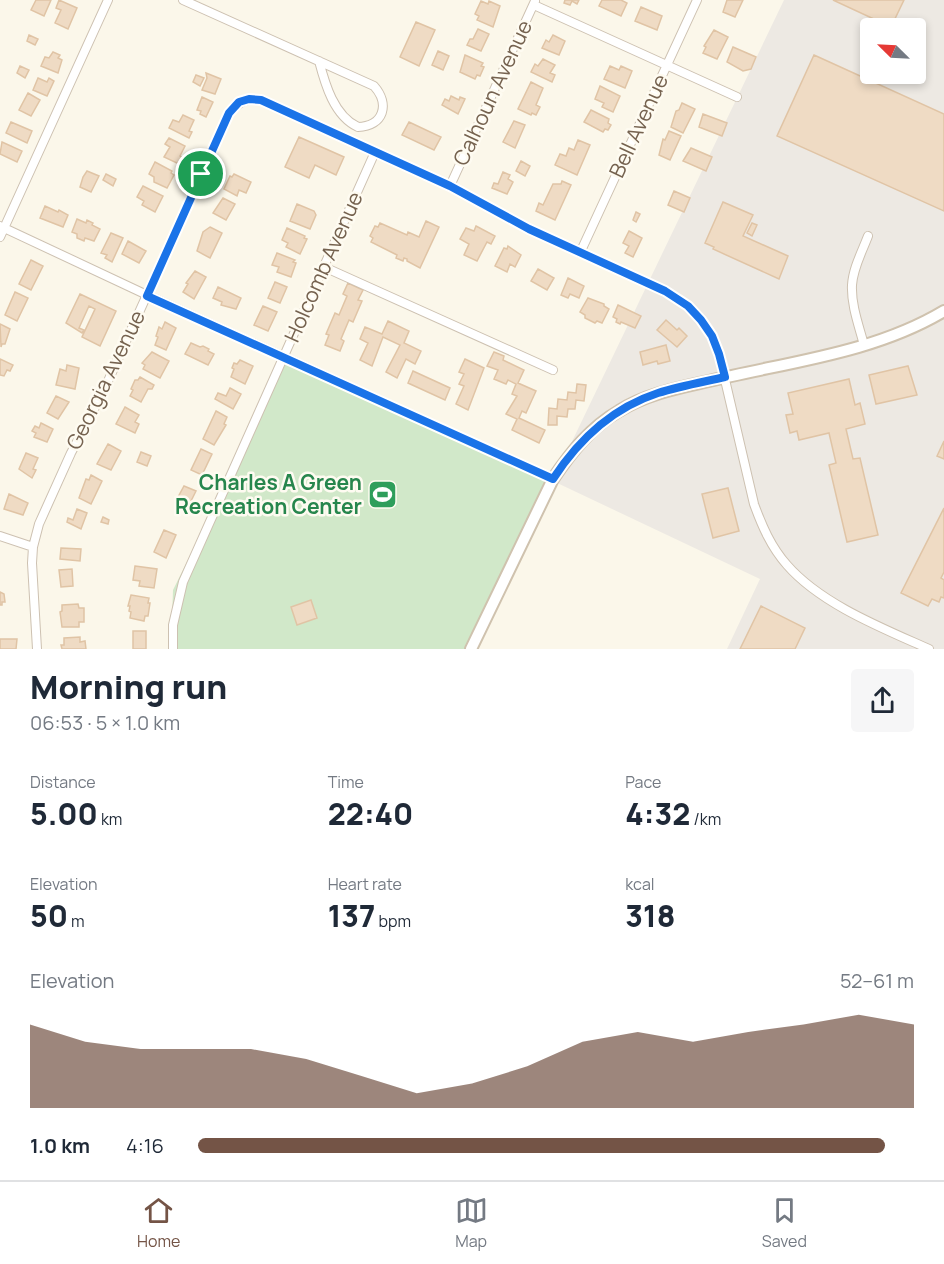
<!DOCTYPE html>
<meta charset="utf-8">
<style>
:root{--surface:#fff;--page:#f6f6f7;--text:#1f2937;--muted:#747a83;--line:#e0e1e3;--accent:#745446}
body{margin:0;font-family:Manrope,sans-serif;background:var(--page);color:var(--text);height:100vh;display:flex;flex-direction:column;font-size:22px;white-space:nowrap}
*{box-sizing:border-box;margin:0}
p{font-size:20px;color:var(--muted)}
.icon{flex:none;width:33px;height:33px;fill:none;stroke:currentColor;stroke-width:2;stroke-linecap:round;stroke-linejoin:round}
.map{position:relative;height:649px;overflow:hidden}
.side{display:flex;flex-direction:column;background:var(--surface);flex:1}
.side>*{flex:none}
.needle{width:39px;rotate:294deg}
.tools{position:absolute;left:860px;top:18px;display:grid;gap:12px}
.tools a{display:grid;place-items:center;width:66px;height:66px;border-radius:6px;background:var(--surface);box-shadow:0 3px 9px #0003;font-size:30px}
.pin{position:absolute;display:grid;place-items:center;width:51px;height:51px;color:#fff;margin:-26px;border:3px solid #fff;border-radius:50%;box-shadow:0 2px 6px #0007}
.round{display:grid;place-items:center;flex:none;width:63px;height:63px;border-radius:6px;background:var(--page)}
.summary{display:flex;align-items:center;justify-content:space-between;height:102px;padding:0 30px}
h1{font-size:33px;font-weight:800;line-height:45px}
.figures{display:grid;grid-template-columns:repeat(3,1fr);gap:9px;height:102px;padding:6px 30px}
.figures div{display:grid;align-content:center}
.figures b{font-size:30px;font-weight:800}
.figures small{font-size:16px;font-weight:400}
.figures p{font-size:16px}
.chart{height:168px;padding:12px 30px}
.chart p{display:flex;justify-content:space-between}
.chart svg{width:100%;height:108px;margin-top:6px;fill:var(--accent);opacity:.7}
ul{padding:0 30px;list-style:none;font-size:20px}
li{display:grid;grid-template-columns:96px 72px 1fr;align-items:center;height:45px}
li i{height:15px;border-radius:8px;background:var(--accent)}
.menu{display:flex;justify-content:space-around;align-items:center;height:84px;border-top:2px solid var(--line);background:var(--surface);font-size:16px;color:var(--muted)}
.menu a{display:grid;justify-items:center;gap:3px}
.menu .active{color:var(--accent)}
.map>svg:first-child{display:block}
</style>
<div class="map">
<svg width="944" height="649" viewBox="0 0 944 649">
<rect width="100%" height="100%" fill="#fbf7ea"/>
<!-- industrial -->
<path fill="#ede9e3" fill-rule="evenodd" d="M784 0H944V649H727L760 579 553 481ZM870 28H915V74H870Z"/>
<!-- green -->
<path fill="#d1e8c9" d="M286 363 553 481 472 649H171L173 590Z"/>
<!-- building -->
<path fill="#efdbc4" stroke="#e0c4a5" stroke-width="1.5" d="M36 0H51L44 16 31 10Z
M59 0 77 8 68 29 55 23 61 10 56 8Z
M565 0H579L577 4 572 1 570 5 564 3Z
M602 0H621L627 3 621 16 599 6Z
M727 0H743L735 17 723 12Z
M833 0H904L891 27Z
M481 1 488 4 489 1 500 6 493 27 477 20 479 16 475 14Z
M641 7 662 16 657 30 635 21Z
M416 22 435 30 419 66 400 57Z
M478 29 489 34 481 51 467 45 470 39H473Z
M714 30 728 37 717 59 703 53 706 47 704 46Z
M29 35 38 39 35 45 27 41Z
M553 35 565 41 559 55 542 48 546 40 549 42Z
M733 47 756 57 751 69 743 71 727 62Z
M438 51 449 56 443 70 432 65Z
M53 52 60 55 58 58 62 60 58 73 41 66 45 57 49 58Z
M465 55 483 63 481 66 484 67 480 76 477 75 475 79 460 72Z
M814 55 944 114V211L777 136Z
M543 59 555 65 550 73 555 75 552 82 531 72 535 64 538 66Z
M20 66 29 70 25 78 17 73Z
M610 66 619 70 621 66 632 71 625 88 604 79Z
M206 73 221 79 215 94 202 90 207 78Z
M196 75 204 78 200 86 193 82Z
M38 78 47 82 49 78 54 81 47 96 33 90Z
M531 82 543 88 536 105 540 107 536 115 532 113 531 115 518 109Z
M600 86 620 96 613 112 602 107 604 103 595 99Z
M28 93 40 100 31 116 19 110Z
M451 96 459 100 460 97 465 99 458 114 442 105 445 99 449 101Z
M202 97 213 102 206 117 200 114 201 111 197 110Z
M682 103 695 109 683 133 671 127 676 111 679 110Z
M591 110 609 119 608 123 611 125 608 130 605 129 603 132 584 122Z
M703 114 727 123 722 136 699 127Z
M183 115 194 120 189 131 192 132 189 138 169 128 173 120 179 122Z
M514 121 525 125 515 148 503 142Z
M11 122 32 131 27 143 6 133Z
M409 122 441 137 434 150 402 135Z
M669 131 681 136 670 160 659 155 663 139 665 140Z
M299 137 344 157 336 175 315 165 309 178 285 167Z
M169 138 185 146 180 156 182 157 179 164 164 157 170 147 165 144Z
M578 140 590 145 577 175 555 165 560 154 566 156 569 148 574 150Z
M2 142 22 151 17 162 0 154Z
M691 148 712 157 706 171 683 161Z
M521 161 530 166 525 176 516 171Z
M155 162 172 171 171 173 174 175 167 188 154 182V177L149 174Z
M87 171 99 176 91 192 80 187 83 177Z
M503 172 510 175 508 179 513 182 507 194 492 188 494 183 498 184Z
M106 174 116 179 113 186 103 180Z
M234 174 251 182 246 193 239 190 237 196 224 189 230 176 232 177Z
M562 181 571 185 555 220 536 211 539 203 543 205 553 184H561Z
M143 186 163 196 155 212 142 205 144 201 137 197Z
M674 191 690 198 684 212 668 205Z
M223 198 235 204 226 220 213 213Z
M723 202 753 215 743 236 788 256 779 279 713 249 714 247 705 243Z
M297 204 314 211 316 215 310 229 290 221Z
M45 206 58 212 59 210 68 215 63 227 40 218Z
M636 212 640 214 636 222 633 220Z
M77 219 86 223 87 220 93 223 92 225 100 229 94 241 85 238 84 241 77 238V234L72 232Z
M426 221 439 227 420 268 407 261V259L404 258 403 261 396 258 397 255 371 242 373 238 370 236 375 226 378 227 380 223 407 235 408 232 419 237Z
M752 223 757 225 752 236 747 233Z
M476 226 495 236 491 244 487 242 477 261 464 255 469 244 460 239 466 228 474 231Z
M210 227 222 233 210 258 197 251 203 232Z
M287 228 305 236 304 238 307 239 300 254 286 247 288 243 282 240Z
M629 231 642 238 633 257 625 253 629 246 623 243Z
M111 233 123 238 112 262 105 258 107 255 101 253Z
M128 241 146 251 139 263 122 254Z
M508 246 521 255 515 267 510 264 507 272 495 266 504 248 507 249Z
M277 253 295 260 293 262 296 263 291 277 277 272 279 267 272 265Z
M31 260 43 266 31 290 19 284Z
M538 269 554 278 547 290 531 281Z
M195 271 206 277 194 299 183 292 188 284 186 283Z
M568 278 584 286 579 298 570 294 568 298 561 295Z
M275 282 287 287 280 303 268 298Z
M348 283 363 290 358 300 362 301 353 322 349 320 341 339 344 341 340 351 325 345 329 335 326 334 335 313 339 315 347 296 343 294Z
M218 287 241 298 236 309 221 305 222 302 213 298Z
M15 292 28 298 17 321 5 315Z
M80 294 116 311 100 346 82 337 95 309 89 306 79 328 84 330 82 333 66 323Z
M588 298 604 304V306L609 309 602 323 597 321 595 323 585 318V315L580 312Z
M618 305 641 316 635 328 621 322 620 324 616 322 617 319 613 317Z
M263 306 277 312 268 331 254 325Z
M666 320 677 330 679 328 687 336 677 347 657 330Z
M388 321 409 331 404 343 421 351 415 364 406 359 397 378 386 372 400 345 383 337 372 366 360 360 368 343 360 339 365 327 382 334Z
M165 322 176 328 166 350 155 345 158 337 156 336 159 327 162 329Z
M0 324 10 329 5 344H2L1 347Z
M191 343 200 347 203 346 209 349 208 351 214 354 208 365 185 354Z
M666 345 670 361 658 364 657 361 643 365 640 352Z
M152 352 169 361 160 378 143 369 145 365 142 363Z
M494 352 504 356 503 360 524 370 518 383 536 391 526 413 522 411 519 418 545 430 539 443 512 430 517 419 506 414 517 396 512 394 516 384 508 380 506 384 494 379 498 370 487 366Z
M0 359 13 365 10 371 7 370 4 376 0 375Z
M465 359 484 368 468 410 456 404 464 386 459 384 464 374 459 372Z
M240 360 253 366 245 384 231 377 234 369 232 368 234 363 237 364Z
M67 365 79 368 75 389 56 385 60 369 66 371Z
M908 366 917 395 876 404 869 375Z
M413 371 450 388 445 400 408 383Z
M140 377 154 385 152 389H148L141 402 130 396 133 390 131 389 135 380H138Z
M849 379 855 405 860 403 865 424 846 429 853 459 860 458 878 535 847 542 829 465 836 463 829 433 799 440 797 431 790 433 786 415 793 414 788 393Z
M577 384 586 385 584 401 576 400 575 409H568L567 417 557 416V425H548L549 408 557 409 558 399 567 400 568 392 576 393Z
M230 388 241 394 233 409 215 399 218 393 226 396Z
M56 396 69 402 58 419 47 413Z
M125 407 139 415 135 422 139 424 135 433 116 424Z
M216 411 227 417 224 424 226 425 214 445 203 439Z
M41 423 53 429 47 442 34 437 36 433 32 431 35 426 39 428Z
M944 441V459L937 456Z
M108 444 121 451 111 470 97 464Z
M201 449 212 454 202 475 191 470Z
M141 452 151 456 147 466 137 462Z
M26 453 38 458 33 469 36 470 32 478 19 469Z
M91 475 102 481 91 504 79 498 86 479 89 480Z
M184 486 196 491 189 505 177 499Z
M728 488 739 531 713 538 702 494Z
M9 494 28 503 23 515 4 509Z
M944 508V572L941 578 944 580V598L941 597 939 602 932 599 928 606 901 593Z
M77 509 87 513 81 529 67 522 68 518 73 520Z
M103 517 109 520 108 524 101 522Z
M164 530 176 535 166 558 154 552Z
M61 548 81 549 80 561 60 559Z
M135 566 157 569 154 588 139 586 140 581 133 580Z
M72 569 73 586 61 587 59 570Z
M0 592 4 594 5 602H2V605H0Z
M131 595 149 598 148 603H150L148 616H145L144 621 130 618 131 612 129 611 130 606H128Z
M311 600 317 618 297 625 291 607Z
M78 604 79 608H84V622H79V627H62L60 612 62 611V605Z
M761 606 805 628 795 649H740Z
M133 631H146V649H133Z
M80 637V642L85 641 86 649H62L61 645H64V638Z
M0 639H17L16 649H0Z"/>
<g fill="none" stroke-linecap="round" stroke-linejoin="round">
<defs>
<path id="street" d="M183 0 374 86C390 104 384 126 358 127 334 116 325 84 319 61
M534 5 737 97
M450 186 535 1
M0 226 147 295 553 479
M0 237 108 0
M580 253 697 0
M324 267 553 370
M864 345C859 326 851 305 852 285 853 268 862 252 868 236
M0 536 33 547
M37 649 32 563 33 547 39 524 71 453 104 390 229 113C239 102 245 98 261 100L450 186 529 229 665 291 688 306 701 320 712 337 719 354 754 504C762 526 771 547 787 565 821 604 882 628 929 649
M173 649V625L183 582 375 152"/>
<path id="secondary" d="M471 649 553 479C571 452 591 427 619 411 646 394 678 388 709 381 788 362 874 353 944 311"/>
</defs>
<!-- street casing -->
<use href="#street" stroke="#cdc1b1" stroke-width="10"/>
<!-- secondary casing -->
<use href="#secondary" stroke="#cfc2ae" stroke-width="14"/>
<!-- street -->
<use href="#street" stroke="#fff" stroke-width="8"/>
<!-- secondary -->
<use href="#secondary" stroke="#fff" stroke-width="10"/>
</g>
<g fill="none" stroke-linecap="round" stroke-linejoin="round">
<defs>
<path id="route" d="M249 99 261 100 450 186 529 229 665 291 688 306 701 320 712 336 719 354 725 377C703 382 680 386 658 393 612 408 579 439 553 479L147 296 229 113 239 102Z"/>
</defs>
<!-- route casing -->
<use href="#route" stroke="#fff" stroke-width="12"/>
<!-- route -->
<use href="#route" stroke="#1a73e8" stroke-width="8"/>
</g>
<!-- icons -->
<defs>
<symbol id="stadium-square" viewBox="-11 -11 22 22"><rect x="-9" y="-9" width="18" height="18" rx="4" fill="#2e9e5b" stroke="#fefbf1"/><path d="M0-5a6.5 5 0 1 0 0 10a6.5 5 0 1 0 0-10ZM-3.5-1.8h7v3.6h-7Z" fill="#fff"/></symbol>
</defs>
<g fill-rule="evenodd">
<use href="#stadium-square" x="366" y="478" width="33" height="33"/>
</g>
<g text-anchor="middle" stroke-width="5" stroke-linejoin="round" paint-order="stroke">
<!-- street labels -->
<g font-size="21" fill="#75624f" stroke="#fefbf1">
<text transform="translate(493 93) rotate(-65)" y="7">Calhoun Avenue</text>
<text transform="translate(639 126) rotate(-65)" y="7">Bell Avenue</text>
<text transform="translate(324 267) rotate(-66)" y="7">Holcomb Avenue</text>
<text transform="translate(106 380) rotate(-64)" y="7">Georgia Avenue</text>
</g>
<!-- leisure labels -->
<g font-size="21" font-weight="bold" fill="#27864d" stroke="#fefbf1" text-anchor="end">
<text x="362" y="490">Charles A Green<tspan x="362" dy="24">Recreation Center</tspan></text>
</g>
</g>
</svg>
<div class="tools">
<a><svg class="needle" viewBox="-14 -14 28 28"><path d="M0-13l5 13h-10z" fill="#e53935"/><path d="M0 13l5-13h-10z" fill="#747a83"/></svg></a>
</div>
<div class="pin" style="left:201px;top:174px;background:#1e9e55"><svg class="icon" aria-label="arrive" viewBox="0 0 24 24"><path d="M6 21V4h12l-3 4 3 4H6"/></svg></div>
</div>
<section class="side">
<div class="summary"><div><h1>Morning run</h1><p>06:53 · 5 × 1.0 km</p></div><a class="round"><svg class="icon" aria-label="share" viewBox="0 0 24 24"><path d="M12 15V3M7 8l5-5 5 5M5 13v7h14v-7"/></svg></a></div>
<div class="figures">
<div><p>Distance</p><b>5.00<small> km</small></b></div>
<div><p>Time</p><b>22:40</b></div>
<div><p>Pace</p><b>4:32<small> /km</small></b></div>
</div>
<div class="figures">
<div><p>Elevation</p><b>50<small> m</small></b></div>
<div><p>Heart rate</p><b>137<small> bpm</small></b></div>
<div><p>kcal</p><b>318</b></div>
</div>
<div class="chart"><p><span>Elevation</span>52–61 m</p>
<svg viewBox="0 0 160 44" preserveAspectRatio="none"><path d="M0 44V10L10 17L20 20L30 20L40 20L50 24L60 31L70 38L80 34L90 27L100 17L110 13L120 17L130 13L140 10L150 6L160 10V44z"/></svg>
</div>
<ul>
<li><b>1.0 km</b>4:16<i style="width:96%"></i></li>
</ul>
</section>
<nav class="menu">
<a class="active"><svg class="icon" aria-label="home" viewBox="0 0 24 24"><path d="M3 11l9-7 9 7M6 9v11h12V9"/></svg>Home</a>
<a><svg class="icon" aria-label="map" viewBox="0 0 24 24"><path d="M3 6l6-2 6 2 6-2v14l-6 2-6-2-6 2zM9 4v14M15 6v14"/></svg>Map</a>
<a><svg class="icon" aria-label="saved" viewBox="0 0 24 24"><path d="M7 4h10v16l-5-4-5 4z"/></svg>Saved</a>
</nav>
